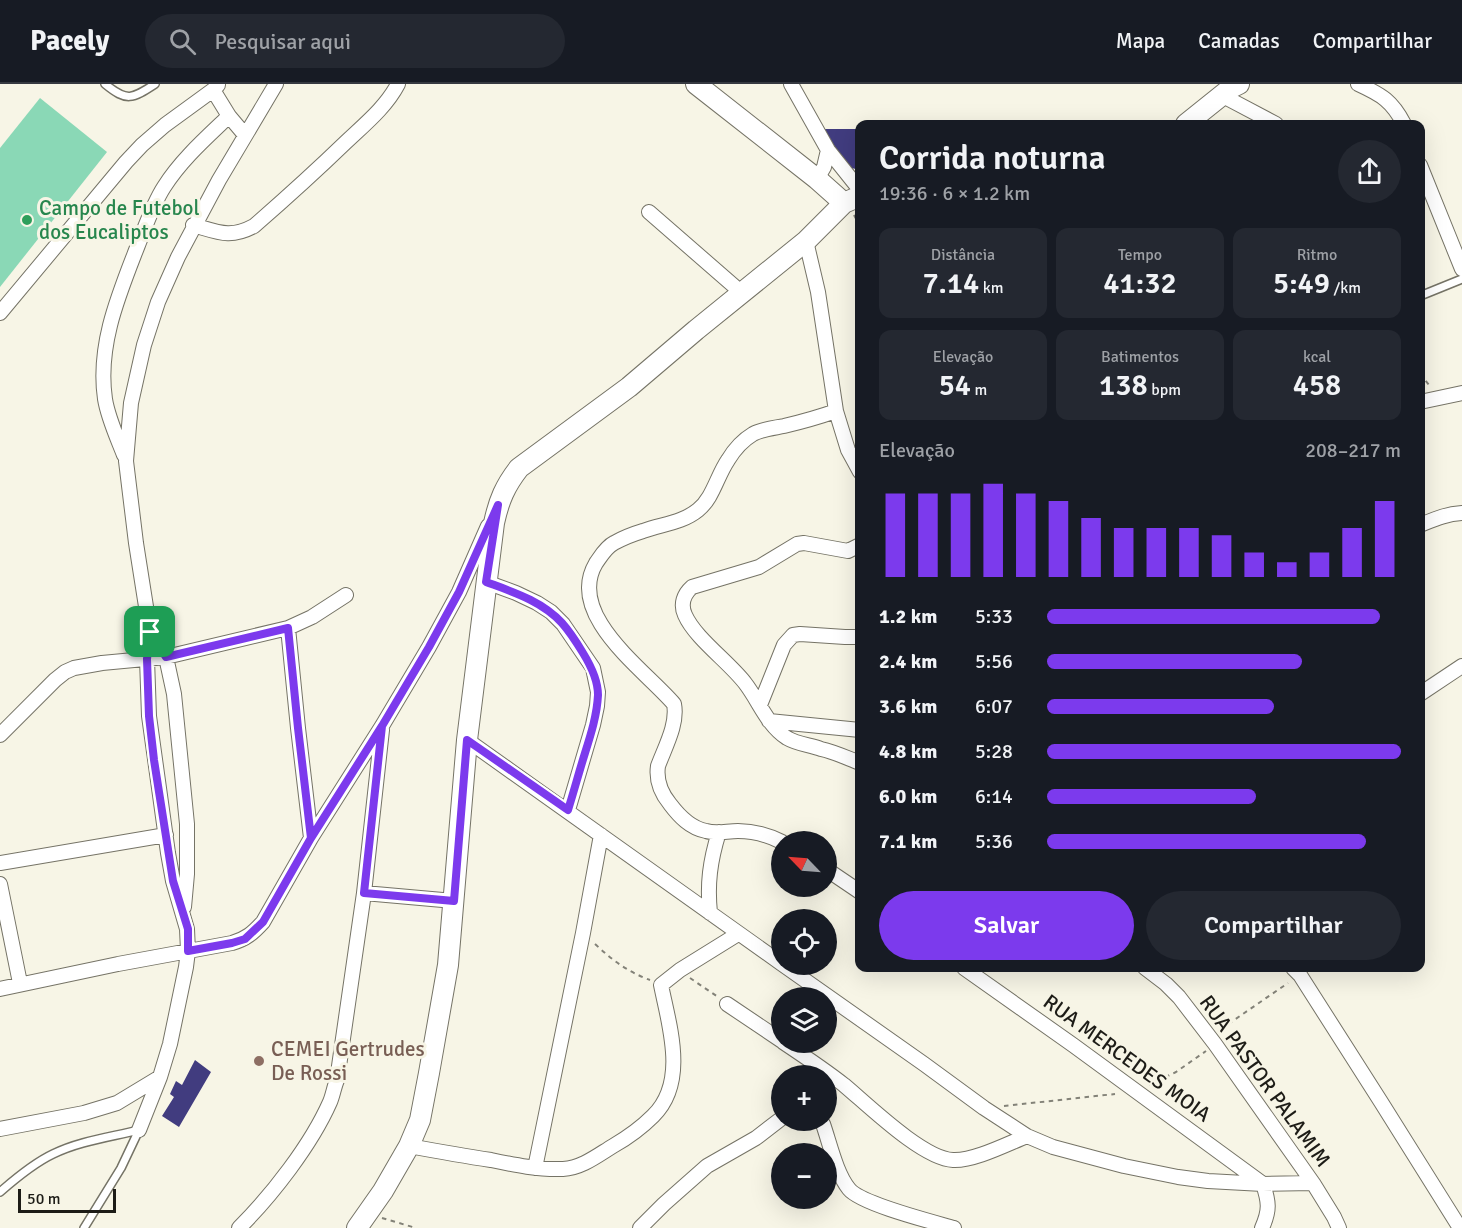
<!DOCTYPE html>
<html lang="pt">
<meta charset="utf-8">
<style>
:root{--surface:#171b24;--page:#242831;--text:#f1f3f6;--muted:#9ea1a6;--line:#363941;--accent:#7c3aed}
body{margin:0;font-family:Signika,sans-serif;background:var(--page);color:var(--text);height:100vh;display:flex;flex-direction:column;font-size:22px;white-space:nowrap}
*{box-sizing:border-box;margin:0}
p{font-size:20px;color:var(--muted)}
.icon{flex:none;width:33px;height:33px;fill:none;stroke:currentColor;stroke-width:2;stroke-linecap:round;stroke-linejoin:round}
.map{position:relative;flex:1;overflow:hidden}
.side{position:absolute;left:855px;top:36px;width:570px;height:852px;display:flex;flex-direction:column;background:var(--surface);border-radius:12px;box-shadow:0 6px 24px #0002}
.side>*{flex:none}
.needle{width:39px;rotate:295deg}
.controls{position:absolute;left:771px;top:747px;display:grid;gap:12px}
.controls a{display:grid;place-items:center;width:66px;height:66px;border-radius:50%;background:var(--surface);box-shadow:0 6px 24px #0002;font-size:30px}
.scale{position:absolute;left:18px;bottom:15px;width:98px;box-sizing:border-box;padding-left:6px;border:3px solid #1d1c17;border-top:0;font-size:16px;line-height:21px;white-space:nowrap;color:#1d1c17;-webkit-text-stroke:4px #f7f5e6;paint-order:stroke}
.pin{position:absolute;display:grid;place-items:center;width:51px;height:51px;color:#fff;margin:-26px;border-radius:12px;box-shadow:0 3px 9px #0006}
.round{display:grid;place-items:center;flex:none;width:63px;height:63px;border-radius:32px;background:var(--page)}
.headline{display:flex;align-items:center;justify-content:space-between;height:102px;padding:0 24px}
h1{font-size:33px;font-weight:600;line-height:45px}
.figures{display:grid;grid-template-columns:repeat(3,1fr);gap:9px;height:102px;padding:6px 24px}
.figures div{display:grid;align-content:center;border-radius:12px;background:var(--page);text-align:center}
.figures b{font-size:30px;font-weight:600}
.figures small{font-size:16px;font-weight:400}
.figures p{font-size:16px}
.chart{height:168px;padding:12px 24px}
.chart p{display:flex;justify-content:space-between}
.chart svg{width:100%;height:108px;margin-top:6px;stroke:var(--accent);stroke-width:6}
.button{display:flex;gap:12px;margin-top:auto;padding:12px 24px}
.button a{flex:1;height:69px;border-radius:36px;background:var(--accent);color:#fff;font-size:24px;font-weight:600;line-height:69px;text-align:center}
.button a+a{background:var(--page);color:var(--text)}
ul{padding:0 24px;list-style:none;font-size:20px}
li{display:grid;grid-template-columns:96px 72px 1fr;align-items:center;height:45px}
li i{height:15px;border-radius:8px;background:var(--accent)}
header{display:flex;align-items:center;gap:36px;box-sizing:border-box;height:84px;padding:0 30px;background:var(--surface);border-bottom:2px solid var(--line)}
header strong{font-size:28px}
nav{display:flex;gap:33px;margin-inline-start:auto;font-size:21px}
.search{width:420px;height:54px;background:var(--page);display:flex;align-items:center;gap:15px;box-sizing:border-box;padding:0 21px;border-radius:33px;color:var(--muted);font-size:22px}
.map>svg:first-child{display:block}
</style>
<header>
<strong>Pacely</strong>
<div class="search"><svg class="icon" aria-label="search" viewBox="0 0 24 24"><circle cx="10" cy="10" r="6"/><path d="M15 15l6 6"/></svg>Pesquisar aqui</div>
<nav><a>Mapa</a><a>Camadas</a><a>Compartilhar</a></nav>
</header>
<div class="map">
<svg width="1462" height="1144" viewBox="0 0 1462 1144">
<rect width="100%" height="100%" fill="#f7f5e6"/>
<!-- green -->
<path fill="#8ad8b6" d="M40 14 107 68 0 203V64Z"/>
<!-- building -->
<path fill="#413c7f" d="M931 37V40H873L874 38Z
M824 45H860V86L847 83Z
M195 976 211 988 179 1043 162 1032 174 1013 170 1010 176 997 182 1001Z"/>
<g fill="none" stroke-linecap="round" stroke-linejoin="round">
<defs>
<path id="lane" d="M105 0C127 18 132 15 155 0
M1420 212 1462 195
M0 1108C16 1094 34 1079 53 1070 79 1057 111 1053 139 1046
M84 1144 121 1084 139 1046"/>
<path id="street" d="M791 0 828 66 860 106
M1358 0C1382 11 1392 17 1404 40
M218 1 213 6 229 32 245 51
M1223 12 1276 40
M1420 81 1462 185
M817 95 824 83 828 66
M649 128 742 209
M193 141C218 148 230 155 254 142 285 115 316 87 346 58 365 40 386 23 398 0
M806 157 818 208 836 327 848 366 860 388
M0 229 126 78 142 61 165 41 213 6
M1420 318 1462 309
M124 371C117 353 108 334 105 315 97 261 119 210 138 161 146 141 153 120 164 103 181 76 206 54 229 32
M1420 441C1435 435 1446 430 1462 429
M860 461 848 467 804 459 797 460 759 483 692 503C684 510 680 520 685 531 695 554 729 578 745 599 759 617 767 641 787 654 797 660 810 661 821 665 835 668 847 674 860 679
M486 498 516 509 537 519 551 528 563 540 593 584 598 608 597 622 593 641 568 726
M288 544 298 644 311 754
M150 548 166 573 174 610 187 740V790L184 823
M1420 610 1462 582
M760 621 784 561 793 551 800 550 845 553H860
M769 637 860 646
M0 651 55 596 65 588 74 584 102 579 166 573 288 544 312 533 346 511
M467 656 782 880
M782 758C768 751 753 747 738 747 727 747 716 750 706 747 690 744 679 732 670 720 660 708 656 696 658 682 665 663 678 640 674 620 645 586 565 531 596 479 601 472 606 463 614 459 623 454 633 450 643 447 662 440 682 439 698 426 713 414 717 392 728 376 734 366 743 356 753 350 762 345 774 344 784 342 801 338 819 333 836 327
M0 779 166 751
M826 785 860 808
M0 800 20 899
M364 809 454 817
M710 829C707 800 710 777 719 748
M782 880 924 980 984 1024 1027 1052 1053 1063 1124 1082 1178 1093 1208 1097 1263 1100 1313 1099
M964 884 1073 961 1263 1100C1269 1118 1270 1126 1262 1144
M1145 884 1166 900 1179 913 1215 960 1313 1099 1334 1133 1339 1144
M1293 884 1300 891 1381 1018 1460 1144
M0 905 118 880 232 859C246 855 253 849 263 838L311 754 382 642 429 563 459 508 488 442
M727 920 782 957
M783 958C804 972 825 986 844 1001 868 1021 923 1075 953 1076 974 1077 1007 1060 1027 1052
M823 1040C830 1060 836 1089 849 1105 861 1120 933 1138 954 1144
M0 1045 84 1029 117 1019 160 993
M139 1046 160 993 170 960 186 883 188 867 187 845 173 797 168 769 149 632 147 575 150 548 136 459 126 377 131 319 144 261 158 218 178 173 219 96 276 0
M409 1062C436 1067 464 1072 491 1076 515 1081 539 1086 563 1085 582 1084 598 1071 613 1062 627 1054 642 1043 653 1032 688 998 669 941 661 901L680 886 738 850
M535 1084 583 849 601 751
M239 1144C272 1111 311 1061 330 1018 333 1011 334 1003 337 996L364 809 382 646
M640 1144 664 1120 707 1082 756 1054 782 1034"/>
<path id="secondary" d="M696 0 817 95 844 119
M1186 40 1231 4 1239 0
M357 1144 383 1107 409 1062 420 1036 429 989 448 881 467 656 494 439C499 416 505 402 519 384L629 303 696 246 806 157 844 119 860 112"/>
</defs>
<!-- lane casing -->
<use href="#lane" stroke="#757366" stroke-width="10"/>
<!-- street casing -->
<use href="#street" stroke="#757366" stroke-width="16"/>
<!-- secondary casing -->
<use href="#secondary" stroke="#757366" stroke-width="22"/>
<!-- path -->
<path stroke="#838278" stroke-width="2" stroke-dasharray="4.5 4.5" stroke-linecap="butt" d="M854 131 860 142
M1420 290 1429 301
M595 860C612 876 628 888 650 896
M690 894 718 913
M1221 945 1288 899
M1149 1001 1176 988 1206 967
M1004 1022 1115 1010
M382 1134 416 1144"/>
<!-- lane -->
<use href="#lane" stroke="#fff" stroke-width="7"/>
<!-- street -->
<use href="#street" stroke="#fff" stroke-width="14"/>
<!-- secondary -->
<use href="#secondary" stroke="#fff" stroke-width="20"/>
</g>
<g fill="none" stroke-linecap="round" stroke-linejoin="round">
<defs>
<path id="route" d="M150 548 166 573 288 544 298 644 311 754 382 642 364 809 454 817 467 656 568 726C574 707 579 688 585 669 591 650 597 631 598 611 598 596 591 582 583 569 577 559 570 548 562 539 542 517 513 508 486 498L498 421 459 508 429 563 382 642 311 754 263 838 245 855 232 859 188 867V845L173 797 154 676 149 632 147 575 150 548"/>
</defs>
<!-- route casing -->
<use href="#route" stroke="#fff" stroke-width="12"/>
<!-- route -->
<use href="#route" stroke="#7c3aed" stroke-width="8"/>
</g>
<!-- markers -->
<circle fill="#2e9e5b" stroke="#f7f5e6" stroke-width="2" cx="27" cy="136" r="6"/>
<circle fill="#8d6e63" stroke="#f7f5e6" stroke-width="2" cx="259" cy="977" r="6"/>
<g text-anchor="middle" stroke-width="6" stroke-linejoin="round" paint-order="stroke">
<!-- leisure labels -->
<g font-size="21" fill="#27864d" stroke="#f7f5e6" text-anchor="start">
<text x="39" y="131">Campo de Futebol<tspan x="39" dy="24">dos Eucaliptos</tspan></text>
</g>
<!-- education labels -->
<g font-size="21" fill="#785e54" stroke="#f7f5e6" text-anchor="start">
<text x="271" y="972">CEMEI Gertrudes<tspan x="271" dy="24">De Rossi</tspan></text>
</g>
<!-- street labels -->
<g font-size="21" fill="#1d1c17" stroke="#f7f5e6">
<text transform="translate(1127 974) rotate(36)" y="7">RUA MERCEDES MOIA</text>
<text transform="translate(1265 997) rotate(54)" y="7">RUA PASTOR PALAMIM</text>
</g>
</g>
</svg>
<div class="controls">
<a><svg class="needle" viewBox="-14 -14 28 28"><path d="M0-13l5 13h-10z" fill="#e53935"/><path d="M0 13l5-13h-10z" fill="#9ea1a6"/></svg></a>
<a><svg class="icon" aria-label="locate" viewBox="0 0 24 24"><circle cx="12" cy="12" r="6"/><path d="M12 2v4M12 18v4M2 12h4M18 12h4"/></svg></a>
<a><svg class="icon" aria-label="layers" viewBox="0 0 24 24"><path d="M12 4l9 5-9 5-9-5zM3 14l9 5 9-5"/></svg></a>
<a>+</a>
<a>−</a>
</div>
<div class="scale">50 m</div>
<div class="pin" style="left:150px;top:548px;background:#1e9e55"><svg class="icon" aria-label="arrive" viewBox="0 0 24 24"><path d="M6 21V4h12l-3 4 3 4H6"/></svg></div>
<section class="side">
<div class="headline"><div><h1>Corrida noturna</h1><p>19:36 · 6 × 1.2 km</p></div><a class="round"><svg class="icon" aria-label="share" viewBox="0 0 24 24"><path d="M12 15V3M7 8l5-5 5 5M5 13v7h14v-7"/></svg></a></div>
<div class="figures">
<div><p>Distância</p><b>7.14<small> km</small></b></div>
<div><p>Tempo</p><b>41:32</b></div>
<div><p>Ritmo</p><b>5:49<small> /km</small></b></div>
</div>
<div class="figures">
<div><p>Elevação</p><b>54<small> m</small></b></div>
<div><p>Batimentos</p><b>138<small> bpm</small></b></div>
<div><p>kcal</p><b>458</b></div>
</div>
<div class="chart"><p><span>Elevação</span>208–217 m</p>
<svg viewBox="0 0 160 44" preserveAspectRatio="none"><path d="M5 44V10M15 44V10M25 44V10M35 44V6M45 44V10M55 44V13M65 44V20M75 44V24M85 44V24M95 44V24M105 44V27M115 44V34M125 44V38M135 44V34M145 44V24M155 44V13"/></svg>
</div>
<ul>
<li><b>1.2 km</b>5:33<i style="width:94%"></i></li>
<li><b>2.4 km</b>5:56<i style="width:72%"></i></li>
<li><b>3.6 km</b>6:07<i style="width:64%"></i></li>
<li><b>4.8 km</b>5:28<i style="width:100%"></i></li>
<li><b>6.0 km</b>6:14<i style="width:59%"></i></li>
<li><b>7.1 km</b>5:36<i style="width:90%"></i></li>
</ul>
<div class="button"><a>Salvar</a><a>Compartilhar</a></div>
</section>
</div>
